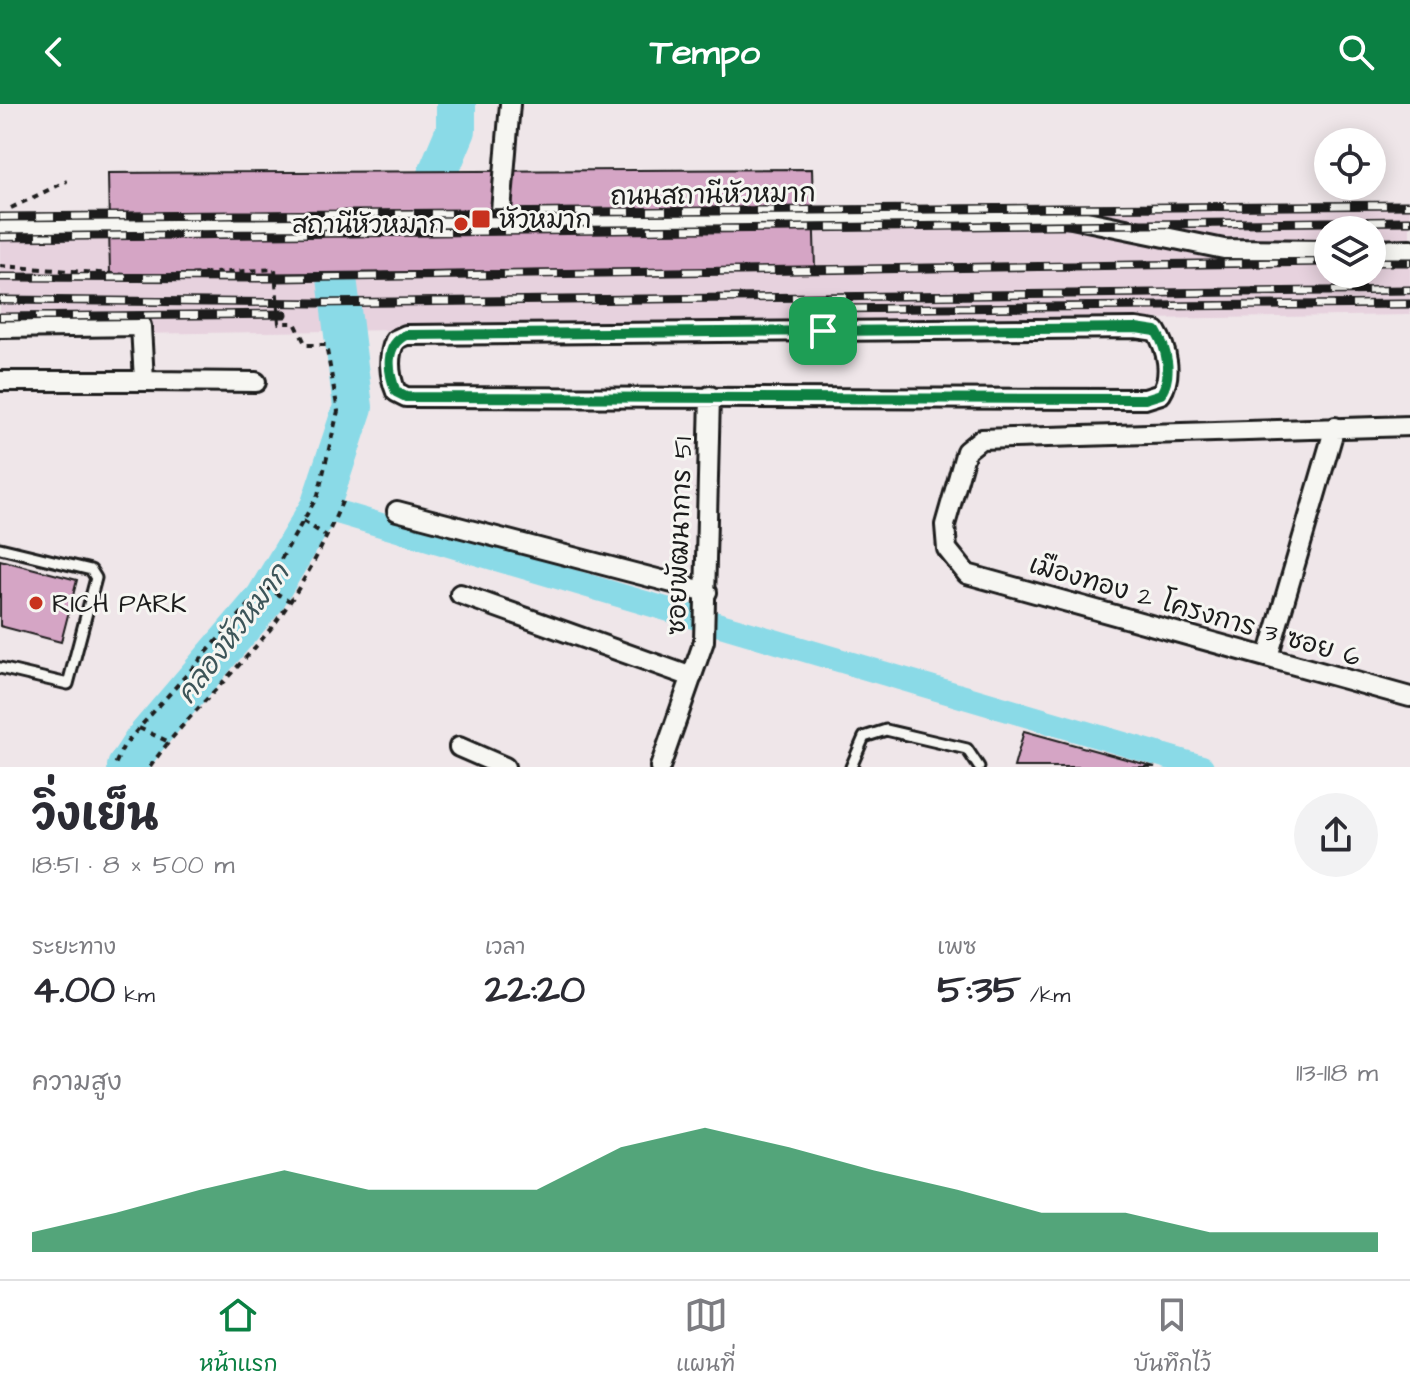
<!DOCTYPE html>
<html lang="th">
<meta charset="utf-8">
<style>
:root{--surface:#fff;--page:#f2f2f3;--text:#2b2b33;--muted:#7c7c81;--line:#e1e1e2;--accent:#0b8043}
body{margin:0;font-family:"Architects Daughter","Playpen Sans Thai",sans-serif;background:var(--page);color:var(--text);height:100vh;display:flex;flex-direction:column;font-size:30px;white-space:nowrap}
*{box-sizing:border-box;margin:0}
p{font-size:26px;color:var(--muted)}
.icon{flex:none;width:44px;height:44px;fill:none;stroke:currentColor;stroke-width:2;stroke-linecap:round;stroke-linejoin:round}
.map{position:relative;height:663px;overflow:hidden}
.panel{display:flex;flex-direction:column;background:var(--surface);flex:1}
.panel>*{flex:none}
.fabs{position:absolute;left:1314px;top:24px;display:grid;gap:16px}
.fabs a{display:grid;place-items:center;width:72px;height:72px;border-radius:50%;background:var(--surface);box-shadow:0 4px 20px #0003;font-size:40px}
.pin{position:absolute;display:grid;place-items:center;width:68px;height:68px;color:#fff;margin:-34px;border-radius:16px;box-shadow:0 4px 12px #0006}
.round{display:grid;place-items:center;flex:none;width:84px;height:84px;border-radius:42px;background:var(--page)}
.headline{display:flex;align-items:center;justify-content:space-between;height:136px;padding:0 32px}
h1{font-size:44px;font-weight:700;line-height:60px}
.figures{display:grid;grid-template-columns:repeat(3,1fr);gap:12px;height:136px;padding:8px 32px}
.figures div{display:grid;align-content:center}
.figures b{font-size:40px;font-weight:700}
.figures small{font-size:22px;font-weight:400}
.figures p{font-size:22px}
.chart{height:224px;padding:16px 32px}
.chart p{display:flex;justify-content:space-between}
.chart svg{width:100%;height:144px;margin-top:8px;fill:var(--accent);opacity:.7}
header{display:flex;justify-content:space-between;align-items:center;height:104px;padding:0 32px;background:var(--accent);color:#fff;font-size:36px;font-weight:700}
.menu{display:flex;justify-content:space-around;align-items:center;height:112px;border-top:2px solid var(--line);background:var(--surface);font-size:22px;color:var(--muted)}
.menu a{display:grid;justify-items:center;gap:4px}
.menu .current{color:var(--accent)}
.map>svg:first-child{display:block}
</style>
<header><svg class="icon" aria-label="back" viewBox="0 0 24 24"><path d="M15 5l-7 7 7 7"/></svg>Tempo<svg class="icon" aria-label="search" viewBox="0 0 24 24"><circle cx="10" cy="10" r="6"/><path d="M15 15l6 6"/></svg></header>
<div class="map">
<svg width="1410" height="663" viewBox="0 0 1410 663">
<rect width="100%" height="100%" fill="#efe6e9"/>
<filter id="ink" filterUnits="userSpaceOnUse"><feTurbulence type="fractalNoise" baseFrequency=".0125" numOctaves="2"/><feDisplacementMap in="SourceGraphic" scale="16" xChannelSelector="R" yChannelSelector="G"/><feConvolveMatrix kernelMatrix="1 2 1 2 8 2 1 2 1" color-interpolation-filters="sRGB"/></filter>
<g filter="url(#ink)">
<!-- built -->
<path fill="#e7d2de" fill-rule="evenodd" d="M1410 103V211L0 232V115ZM1328 126H1372V170H1328Z"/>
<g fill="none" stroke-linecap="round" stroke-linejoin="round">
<!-- canal -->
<path stroke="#8adae7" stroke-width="24" d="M320 403 1202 663"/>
<!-- river -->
<path stroke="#8adae7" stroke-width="40" d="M404 99 427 95 456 26V0
M127 663 144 637 265 495 320 403 353 303 330 117"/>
</g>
<!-- building -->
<path fill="#d5a5c5" stroke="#1c1c1c" stroke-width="2" d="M812 65 815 164 110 171 108 69Z
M0 456 77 476 61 538 0 522Z
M1024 627 1155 663H1014Z"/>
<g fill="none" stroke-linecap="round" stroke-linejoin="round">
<defs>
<path id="lane" d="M0 444 91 466 96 474 68 580 0 564
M851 663 864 633 886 626 967 645 979 663"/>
<path id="street" d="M500 119 510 0
M0 125 1062 112 1224 145 1328 146
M1372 146 1410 145
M0 224 141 222 144 277H0
M1136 224 1156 227C1167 245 1173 271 1161 290L1145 295 406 293 396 288C389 271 388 252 395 236L406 231Z
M144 277 256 278
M1410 322 981 335 966 347 945 421 947 445 967 470 1410 593
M397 407 707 488
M460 490 692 573
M1268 553 1335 323
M459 643 505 663
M660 663 704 537 710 292"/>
</defs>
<!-- lane casing -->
<use href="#lane" stroke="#1c1c1c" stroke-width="15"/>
<!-- street casing -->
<use href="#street" stroke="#1c1c1c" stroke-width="24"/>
<!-- path -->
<path stroke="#1c1c1c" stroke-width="4" stroke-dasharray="6 6" stroke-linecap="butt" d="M11 104 67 77
M0 162 155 173 275 165 279 219H295L306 241H326L338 307 318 391 265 483 139 624 123 643 114 663
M303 417 328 433
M265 483 290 497
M139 624 167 637
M150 663C185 612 233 572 272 523 302 484 325 439 344 393"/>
<!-- lane -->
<use href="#lane" stroke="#f6f6f2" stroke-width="9"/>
<!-- street -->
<use href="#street" stroke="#f6f6f2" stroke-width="18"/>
<defs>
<path id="rail" d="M0 113 1410 101
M0 133 1410 117
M1372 158H1410
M0 173 277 174 1328 158
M0 196 316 199 1410 186
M812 205 1410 200
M0 213 284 210"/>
</defs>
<!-- rail casing -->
<use href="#rail" stroke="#1c1c1c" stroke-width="9"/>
<!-- rail -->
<use href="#rail" stroke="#f6f6f2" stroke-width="6" stroke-dasharray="18" stroke-linecap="butt"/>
</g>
</g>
<g fill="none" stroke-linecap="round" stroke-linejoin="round" filter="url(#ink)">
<defs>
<path id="route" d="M1136 224 1156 227C1167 245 1173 271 1161 290L1145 295 406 293 396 288C388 268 384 241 406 231Z"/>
</defs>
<!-- route casing -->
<use href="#route" stroke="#fff" stroke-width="16"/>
<!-- route -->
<use href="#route" stroke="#0b8043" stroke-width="10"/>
</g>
<!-- markers -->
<g fill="#c8321e" stroke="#f6f6f2" stroke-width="3">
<rect x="471" y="105" width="20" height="20" rx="4"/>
<circle cx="461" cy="120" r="8"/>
<circle cx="36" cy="499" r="8"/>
</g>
<g text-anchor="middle" stroke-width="6" stroke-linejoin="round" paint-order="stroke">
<!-- street labels -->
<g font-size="26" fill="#1c1c1c" stroke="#f6f6f2">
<text transform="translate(713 90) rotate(-1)" y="9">ถนนสถานีหัวหมาก</text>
<text transform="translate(679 432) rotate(-88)" y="9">ซอยพัฒนาการ 51</text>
<text transform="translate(1195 506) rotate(16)" y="9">เมืองทอง 2 โครงการ 3 ซอย 6</text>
</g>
<!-- poi labels -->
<g font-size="26" fill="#1c1c1c" stroke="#f6f6f2" text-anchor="start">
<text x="499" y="124">หัวหมาก</text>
<text x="445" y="129" text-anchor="end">สถานีหัวหมาก</text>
<text x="52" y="508">RICH PARK</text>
</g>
<!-- water labels -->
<g font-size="28" font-style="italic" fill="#3d5559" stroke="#f6f6f2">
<text transform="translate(232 529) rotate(-53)" y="10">คลองหัวหมาก</text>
</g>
</g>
</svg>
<div class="fabs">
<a><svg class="icon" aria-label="locate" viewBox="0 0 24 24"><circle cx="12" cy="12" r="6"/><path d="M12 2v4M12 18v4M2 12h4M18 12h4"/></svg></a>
<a><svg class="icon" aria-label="layers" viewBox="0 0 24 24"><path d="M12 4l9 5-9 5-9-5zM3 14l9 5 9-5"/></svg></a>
</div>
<div class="pin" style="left:823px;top:227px;background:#1e9e55"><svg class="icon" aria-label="arrive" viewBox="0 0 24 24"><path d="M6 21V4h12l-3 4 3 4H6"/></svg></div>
</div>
<section class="panel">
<div class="headline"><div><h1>วิ่งเย็น</h1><p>18:51 · 8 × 500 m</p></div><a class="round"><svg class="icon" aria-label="share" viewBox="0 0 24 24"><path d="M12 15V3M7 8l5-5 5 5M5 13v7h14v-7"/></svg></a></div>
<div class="figures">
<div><p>ระยะทาง</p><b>4.00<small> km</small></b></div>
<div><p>เวลา</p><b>22:20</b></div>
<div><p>เพซ</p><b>5:35<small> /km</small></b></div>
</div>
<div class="chart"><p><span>ความสูง</span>113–118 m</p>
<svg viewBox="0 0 160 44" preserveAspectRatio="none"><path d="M0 44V38L10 32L20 25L30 19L40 25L50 25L60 25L70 12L80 6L90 12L100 19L110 25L120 32L130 32L140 38L150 38L160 38V44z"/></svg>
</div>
</section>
<nav class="menu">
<a class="current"><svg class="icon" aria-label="home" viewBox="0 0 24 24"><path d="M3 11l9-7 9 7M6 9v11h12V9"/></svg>หน้าแรก</a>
<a><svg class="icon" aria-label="map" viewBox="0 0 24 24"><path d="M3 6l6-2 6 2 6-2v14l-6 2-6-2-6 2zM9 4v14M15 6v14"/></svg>แผนที่</a>
<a><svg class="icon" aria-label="saved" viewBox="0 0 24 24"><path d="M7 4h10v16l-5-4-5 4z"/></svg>บันทึกไว้</a>
</nav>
